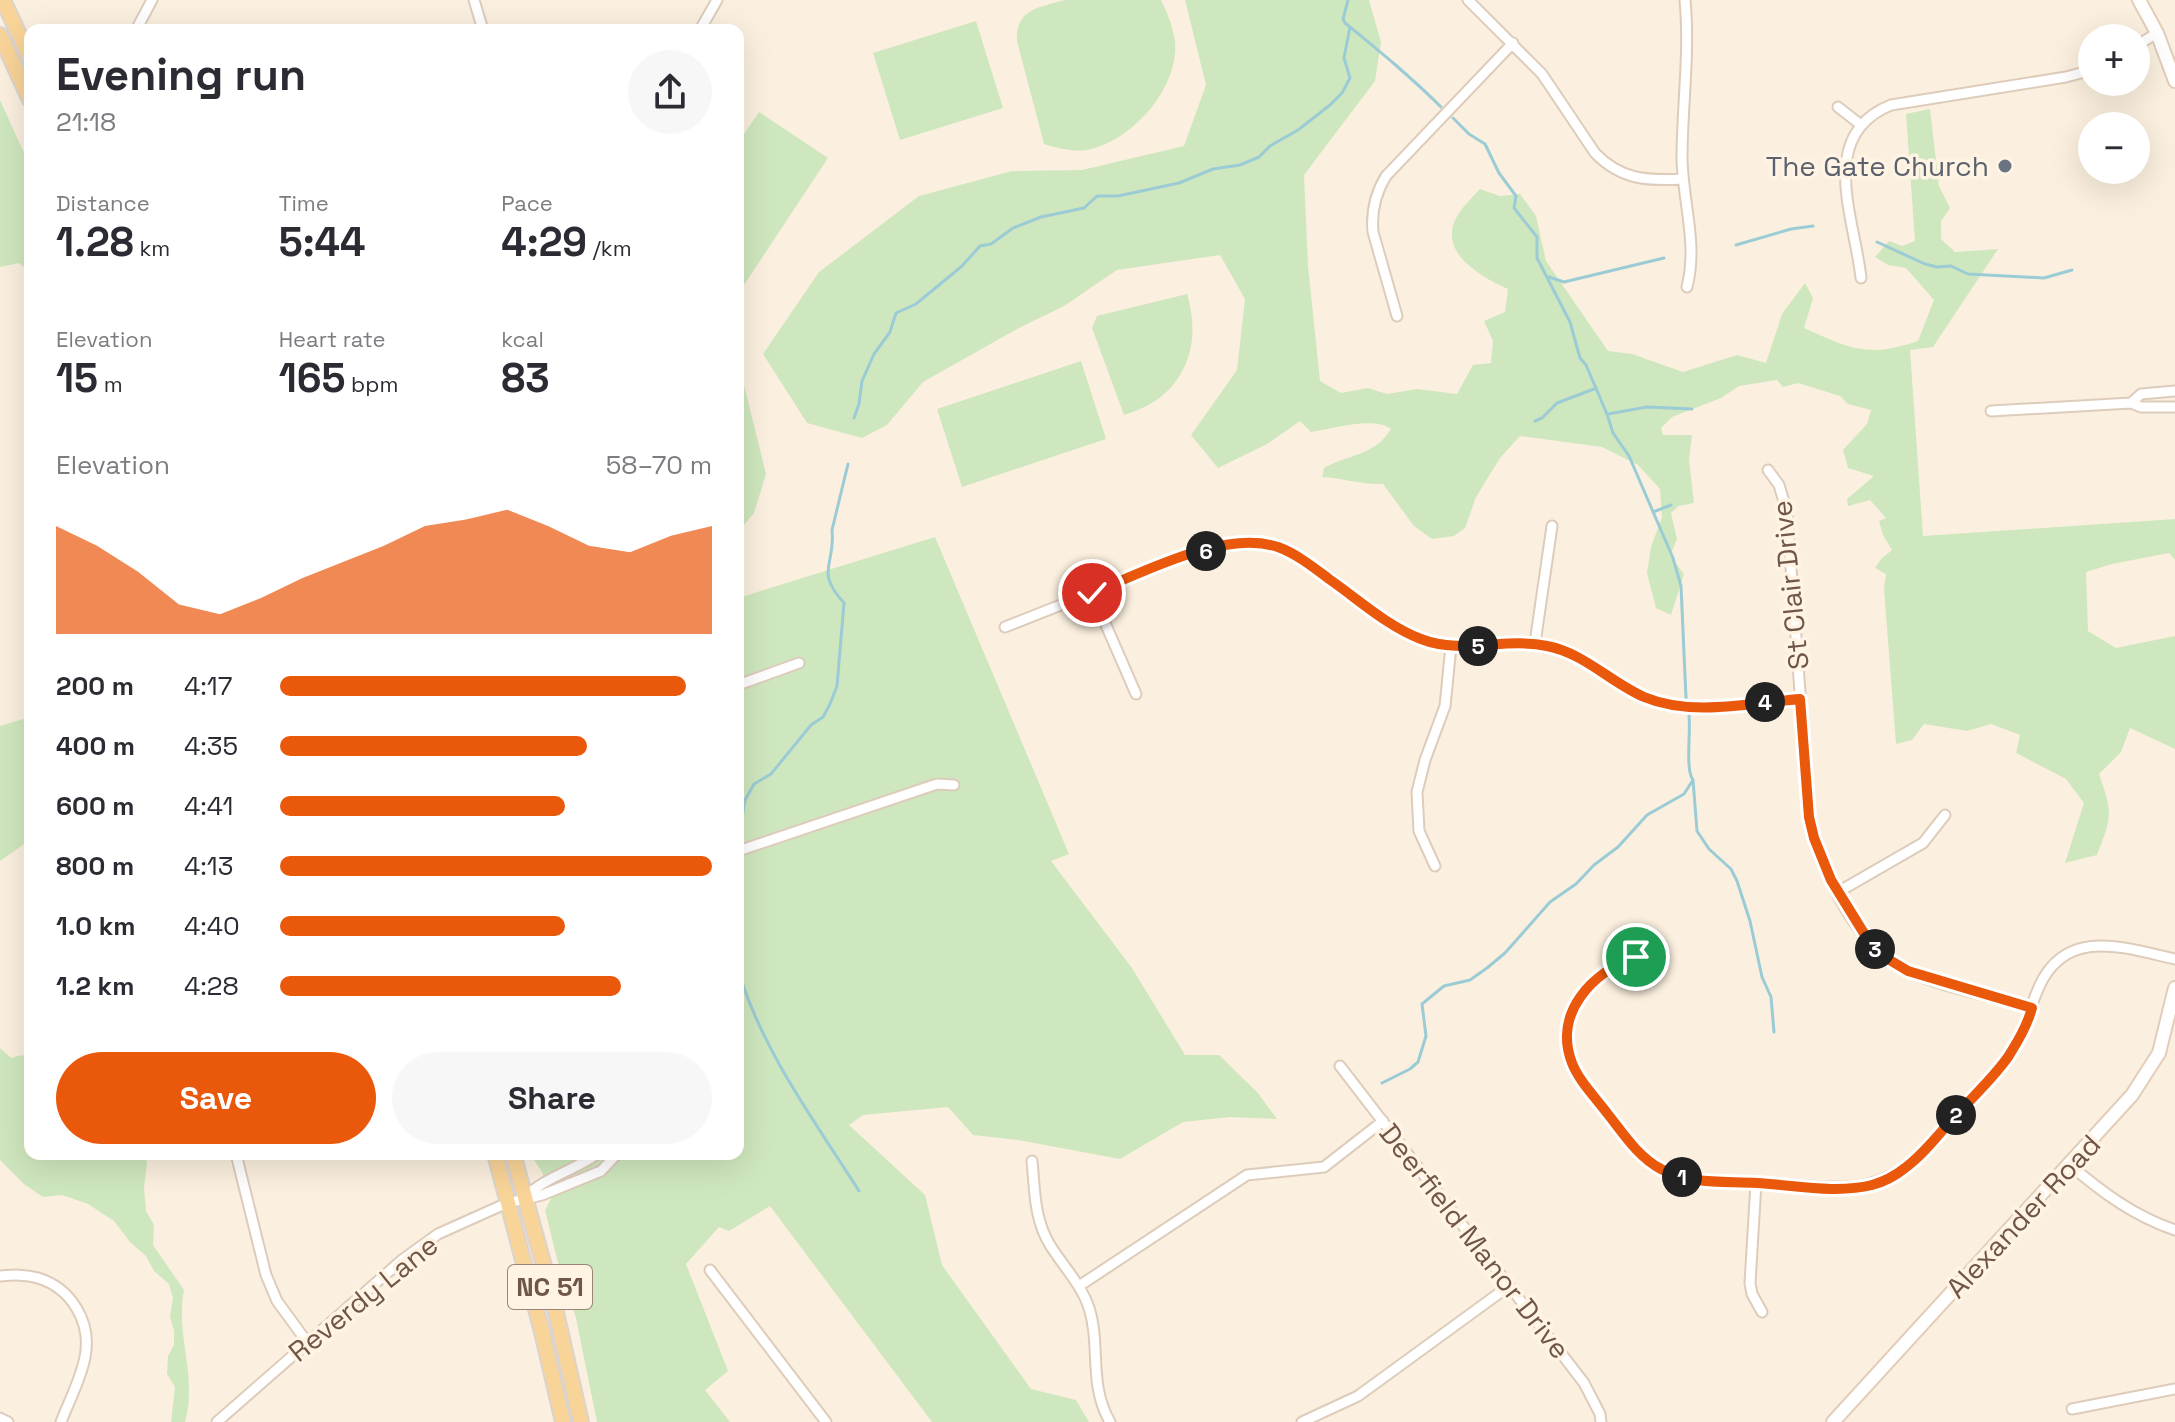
<!DOCTYPE html>
<meta charset="utf-8">
<style>
:root{--surface:#fff;--page:#f7f7f7;--text:#2b2b33;--muted:#7c7c81;--accent:#ea580c}
body{margin:0;font-family:"Space Grotesk",sans-serif;background:var(--page);color:var(--text);height:100vh;display:flex;flex-direction:column;font-size:30px;white-space:nowrap}
*{box-sizing:border-box;margin:0}
p{font-size:26px;color:var(--muted)}
.icon{flex:none;width:44px;height:44px;fill:none;stroke:currentColor;stroke-width:2;stroke-linecap:round;stroke-linejoin:round}
.map{position:relative;flex:1;overflow:hidden}
.panel{position:absolute;left:24px;top:24px;width:720px;height:1136px;display:flex;flex-direction:column;background:var(--surface);border-radius:16px;box-shadow:0 8px 32px #0002}
.panel>*{flex:none}
.tools{position:absolute;left:2078px;top:24px;display:grid;gap:16px}
.tools a{display:grid;place-items:center;width:72px;height:72px;border-radius:50%;background:var(--surface);box-shadow:0 8px 32px #0002;font-size:40px}
.pin{position:absolute;display:grid;place-items:center;width:68px;height:68px;color:#fff;margin:-34px;border:4px solid #fff;border-radius:50%;box-shadow:0 2px 8px #0007}
.km{position:absolute;width:40px;height:40px;margin:-20px;border-radius:50%;background:#222;color:#fff;font-size:22px;line-height:40px;text-align:center}
.round{display:grid;place-items:center;flex:none;width:84px;height:84px;border-radius:42px;background:var(--page)}
.headline{display:flex;align-items:center;justify-content:space-between;height:136px;padding:0 32px}
h1{font-size:44px;font-weight:700;line-height:60px}
.stats{display:grid;grid-template-columns:repeat(3,1fr);gap:12px;height:136px;padding:8px 32px}
.stats div{display:grid;align-content:center}
.stats b{font-size:40px;font-weight:700}
.stats small{font-size:22px;font-weight:400}
.stats p{font-size:22px}
.chart{height:224px;padding:16px 32px}
.chart p{display:flex;justify-content:space-between}
.chart svg{width:100%;height:144px;margin-top:8px;fill:var(--accent);opacity:.7}
.primary-button{display:flex;gap:16px;margin-top:auto;padding:16px 32px}
.primary-button a{flex:1;height:92px;border-radius:48px;background:var(--accent);color:#fff;font-size:32px;font-weight:700;line-height:92px;text-align:center}
.primary-button a+a{background:var(--page);color:var(--text)}
ul{padding:0 32px;list-style:none;font-size:26px}
li{display:grid;grid-template-columns:128px 96px 1fr;align-items:center;height:60px}
li i{height:20px;border-radius:10px;background:var(--accent)}
.map>svg:first-child{display:block}
</style>
<div class="map">
<svg width="2175" height="1422" viewBox="0 0 2175 1422">
<rect width="100%" height="100%" fill="#fbf0df"/>
<!-- green -->
<path fill="#cfe7be" d="M1065 0H1161C1167 12 1173 27 1175 41 1179 89 1132 141 1087 150 1072 152 1057 148 1044 144L1017 41C1015 9 1040 7 1065 0Z
M1185 0H1369L1381 42 1375 81 1304 175 1308 266 1320 381 1341 393 1368 388 1387 394 1417 389 1457 394 1473 365 1491 363 1493 341 1484 321 1505 312 1508 289C1487 280 1449 259 1452 232 1453 215 1470 200 1480 189L1500 196 1520 194 1536 216 1546 261 1608 351 1632 354 1683 372 1737 355 1766 363 1782 314 1805 283 1813 298 1804 328C1851 349 1867 358 1918 341L1934 300 1906 268 1888 265 1875 257 1889 241 1902 246 1915 241 1906 114 1930 109 1939 186 1950 208 1941 221V239L1955 252 1998 249 1933 347 1910 350 1923 536 2175 519V560L2169 553 2112 564 2086 572 2088 631 2116 648 2175 636V749L2130 728 2121 752 2099 774C2113 814 2112 816 2097 855L2065 863 2084 803 2066 779 2016 753 2020 735 1991 724 1967 731 1924 724 1912 740 1896 744 1884 589 1886 574 1875 568 1881 559 1892 550 1883 535 1879 521 1886 518 1870 500 1848 506 1847 499 1874 476 1848 468 1843 450 1867 424 1871 410 1848 404 1840 396 1798 383 1783 387 1777 380 1739 386 1721 398 1672 417 1661 428 1663 435H1692L1689 460 1694 503 1679 506 1671 513 1677 539 1670 556 1684 574 1671 615 1656 608 1647 573 1651 547 1662 517 1660 489 1638 465 1602 447 1520 436 1500 458 1476 497 1465 528 1454 536 1432 539 1414 526 1383 484C1362 485 1343 478 1322 477L1324 468C1348 454 1375 456 1391 429 1373 416 1334 429 1311 432L1300 421 1267 444 1218 468 1191 435 1237 370 1245 299 1220 255 1117 270 1064 306 1017 329 923 382 887 425 862 438 807 423 763 354 819 272 919 196 1012 171 1082 170 1184 146 1206 85Z
M976 21 1003 108 900 140 873 53Z
M0 100 30 166V272L19 263 0 267Z
M759 112 828 158 738 294V143Z
M1187 294C1204 350 1181 399 1124 415L1092 328 1097 316Z
M738 361 766 474 754 513 738 532Z
M1081 361 1106 439 962 487 937 409Z
M935 537 1069 854 1051 861 1132 968 1185 1055H1219L1258 1093 1277 1119 1230 1117 1183 1122 1120 1159 1018 1140 973 1135 948 1107 863 1115 849 1125 925 1195 942 1265 1031 1389 1076 1400 1089 1422H932L770 1206 729 1231 719 1227 686 1264 728 1371 705 1390 730 1422H597L576 1318 560 1271 545 1210 551 1199 542 1172 530 1154H738V598Z
M30 717V840L0 861V726Z
M0 1048 11 1058 22 1055 28 1059 30 1154H142L147 1162 144 1188 146 1211 154 1225 153 1245 184 1290C175 1335 198 1376 185 1422H171L175 1387 167 1374 168 1356 174 1345V1331L170 1317 173 1298 169 1284 154 1271 146 1256 130 1242 114 1221 88 1204 62 1195 43 1197 24 1184 0 1160Z"/>
<g fill="none" stroke-linecap="round" stroke-linejoin="round">
<!-- stream -->
<path stroke="#9bccd5" stroke-width="3" d="M1348 0 1343 19 1345 23C1378 50 1410 76 1441 107
M1453 118 1469 134 1485 144 1499 173 1516 196 1514 208 1537 237V258L1570 322 1580 358 1586 365 1607 414 1613 433 1629 456 1673 558 1681 586 1686 698
M1877 242 1925 264 1937 267 1951 266 1968 274 2044 278 2072 270
M1736 245 1791 229 1813 226
M1549 277 1564 282 1664 258
M1608 414 1647 407 1692 409
M854 418 859 404 862 381 874 354 890 332 896 313 916 304 962 266 980 246 991 244 1013 228 1041 217 1084 208 1097 196H1118L1179 183 1213 169 1240 165 1259 157 1270 146 1298 130 1330 105 1342 93 1350 78 1344 58 1350 27
M1535 421 1542 418 1557 403 1594 389
M1653 512 1671 505
M1689 715C1691 732 1685 769 1693 780L1697 831 1709 849 1731 869 1737 881 1750 921 1762 977 1771 997 1774 1032
M738 841 745 800 754 784 771 774 811 725 823 717 830 704 837 686 844 603C814 570 836 566 832 530L848 464
M738 970C763 1052 814 1120 859 1191
M1382 1083 1410 1069 1418 1062 1426 1036 1422 1004 1444 986 1470 980 1487 968 1505 953 1550 902 1576 884 1594 865 1618 847 1647 815 1684 794 1693 780"/>
<defs>
<path id="street" d="M474 0 483 30
M1468 0 1542 74 1595 153C1621 180 1647 181 1683 179
M1685 0C1690 53 1682 106 1682 159 1683 203 1698 244 1687 287
M136 30 152 0
M700 30 717 0
M2136 46 2157 33
M1838 107 1861 125
M1861 278C1855 219 1816 135 1891 105L2066 77 2092 70
M1397 316 1373 232C1371 211 1375 194 1386 176L1513 43
M2131 403 2141 394 2175 391
M1991 411 2131 403 2141 407H2175
M1768 470 1779 485 1787 512 1809 817C1820 867 1852 938 1898 966 1930 985 1995 997 2032 1008
M1092 593 1136 694
M1005 627C1047 610 1088 594 1129 578 1166 563 1210 541 1251 543 1312 545 1358 610 1411 635 1456 656 1502 636 1549 646 1582 653 1608 679 1639 694 1687 718 1749 703 1800 699
M1535 643 1552 526
M738 685 799 663
M738 851 937 784 954 785
M1435 866 1419 831 1417 792 1425 760 1445 706 1451 646
M1838 892 1923 843 1945 815
M1644 955C1595 965 1554 1011 1572 1062 1580 1082 1597 1100 1610 1117 1625 1136 1639 1158 1661 1169 1698 1188 1752 1182 1793 1185 1845 1188 1877 1193 1919 1156 1948 1124 1986 1090 2009 1055 2025 1031 2028 1012 2039 987 2066 926 2125 948 2175 959
M1340 1066 1584 1383 1600 1414 1601 1422
M236 1154 266 1275 277 1301 307 1342
M1032 1161C1035 1191 1034 1219 1050 1245 1063 1266 1081 1284 1089 1308 1101 1345 1088 1384 1110 1422
M2070 1165C2103 1193 2134 1216 2175 1230
M1756 1183 1750 1283 1752 1294 1762 1312
M524 1198C545 1177 573 1171 597 1154
M710 1270 826 1422
M0 1276C13 1275 25 1274 38 1278 71 1288 92 1322 85 1357 81 1379 69 1401 61 1422
M1079 1286 1247 1175 1324 1167 1383 1121
M2072 1409 2175 1389
M0 1418 8 1422
M217 1422 402 1260 438 1234 507 1203 542 1195 601 1171 617 1154
M1302 1422 1358 1396 1509 1286"/>
<path id="secondary" d="M2139 0 2157 33 2175 81
M1833 1422 2132 1095 2159 1053 2175 988"/>
<path id="primary" d="M3 0 30 58
M0 35 30 100
M495 1154 542 1332 563 1422
M513 1154 552 1295 581 1422"/>
</defs>
<!-- street casing -->
<use href="#street" stroke="#deccbb" stroke-width="13"/>
<!-- secondary casing -->
<use href="#secondary" stroke="#e3cdb9" stroke-width="16"/>
<!-- primary casing -->
<use href="#primary" stroke="#dad3cf" stroke-width="18"/>
<!-- street -->
<use href="#street" stroke="#fff" stroke-width="9"/>
<!-- secondary -->
<use href="#secondary" stroke="#fff" stroke-width="12"/>
<!-- primary -->
<use href="#primary" stroke="#f9d498" stroke-width="14"/>
</g>
<g fill="none" stroke-linecap="round" stroke-linejoin="round">
<defs>
<path id="route" d="M1092 593C1142 573 1224 529 1278 547 1297 554 1313 567 1329 579 1358 599 1387 626 1421 639 1462 655 1505 637 1547 646 1584 653 1610 682 1644 697 1692 717 1750 703 1800 699L1809 817 1814 838 1831 880 1870 943 1883 956 1908 971 2032 1008C2027 1026 2018 1041 2008 1057 1993 1078 1973 1097 1955 1116 1939 1134 1924 1154 1905 1168 1895 1176 1883 1182 1872 1185 1836 1194 1794 1185 1757 1183 1724 1181 1691 1185 1661 1169 1638 1157 1623 1133 1607 1113 1595 1097 1579 1081 1572 1063 1553 1013 1592 972 1636 957"/>
</defs>
<!-- route casing -->
<use href="#route" stroke="#fff" stroke-width="16"/>
<!-- route -->
<use href="#route" stroke="#ea580c" stroke-width="10"/>
</g>
<!-- markers -->
<circle fill="#6b7280" stroke="#fff4e4" stroke-width="3" cx="2005" cy="166" r="8"/>
<g text-anchor="middle" stroke-width="7" stroke-linejoin="round" paint-order="stroke">
<!-- shield labels -->
<rect fill="#fff4e4" stroke="#9b8577" stroke-width="2" x="508" y="1265" width="84" height="44" rx="6"/>
<g font-size="26" font-weight="bold" fill="#705648">
<text x="550" y="1296">NC 51</text>
</g>
<!-- worship labels -->
<g font-size="28" fill="#5b616d" stroke="#fff4e4" text-anchor="end">
<text x="1989" y="176">The Gate Church</text>
</g>
<!-- street labels -->
<g font-size="28" fill="#705648" stroke="#fff4e4">
<text transform="translate(1790 585) rotate(-96)" y="10">St Clair Drive</text>
<text transform="translate(2023 1216) rotate(-47)" y="10">Alexander Road</text>
<text transform="translate(1475 1241) rotate(52)" y="10">Deerfield Manor Drive</text>
<text transform="translate(363 1298) rotate(-39)" y="10">Reverdy Lane</text>
</g>
</g>
</svg>
<div class="tools">
<a>+</a>
<a>−</a>
</div>
<div class="pin" style="left:1636px;top:957px;background:#1e9e55"><svg class="icon" aria-label="arrive" viewBox="0 0 24 24"><path d="M6 21V4h12l-3 4 3 4H6"/></svg></div>
<div class="pin" style="left:1092px;top:593px;background:#d93025"><svg class="icon" aria-label="check" viewBox="0 0 24 24"><path d="M5 12l5 5 9-10"/></svg></div>
<b class="km" style="left:1682px;top:1177px">1</b>
<b class="km" style="left:1956px;top:1115px">2</b>
<b class="km" style="left:1875px;top:949px">3</b>
<b class="km" style="left:1765px;top:702px">4</b>
<b class="km" style="left:1478px;top:646px">5</b>
<b class="km" style="left:1206px;top:551px">6</b>
<section class="panel">
<div class="headline"><div><h1>Evening run</h1><p>21:18</p></div><a class="round"><svg class="icon" aria-label="share" viewBox="0 0 24 24"><path d="M12 15V3M7 8l5-5 5 5M5 13v7h14v-7"/></svg></a></div>
<div class="stats">
<div><p>Distance</p><b>1.28<small> km</small></b></div>
<div><p>Time</p><b>5:44</b></div>
<div><p>Pace</p><b>4:29<small> /km</small></b></div>
</div>
<div class="stats">
<div><p>Elevation</p><b>15<small> m</small></b></div>
<div><p>Heart rate</p><b>165<small> bpm</small></b></div>
<div><p>kcal</p><b>83</b></div>
</div>
<div class="chart"><p><span>Elevation</span>58–70 m</p>
<svg viewBox="0 0 160 44" preserveAspectRatio="none"><path d="M0 44V11L10 17L20 25L30 35L40 38L50 33L60 27L70 22L80 17L90 11L100 9L110 6L120 11L130 17L140 19L150 14L160 11V44z"/></svg>
</div>
<ul>
<li><b>200 m</b>4:17<i style="width:94%"></i></li>
<li><b>400 m</b>4:35<i style="width:71%"></i></li>
<li><b>600 m</b>4:41<i style="width:66%"></i></li>
<li><b>800 m</b>4:13<i style="width:100%"></i></li>
<li><b>1.0 km</b>4:40<i style="width:66%"></i></li>
<li><b>1.2 km</b>4:28<i style="width:79%"></i></li>
</ul>
<div class="primary-button"><a>Save</a><a>Share</a></div>
</section>
</div>
